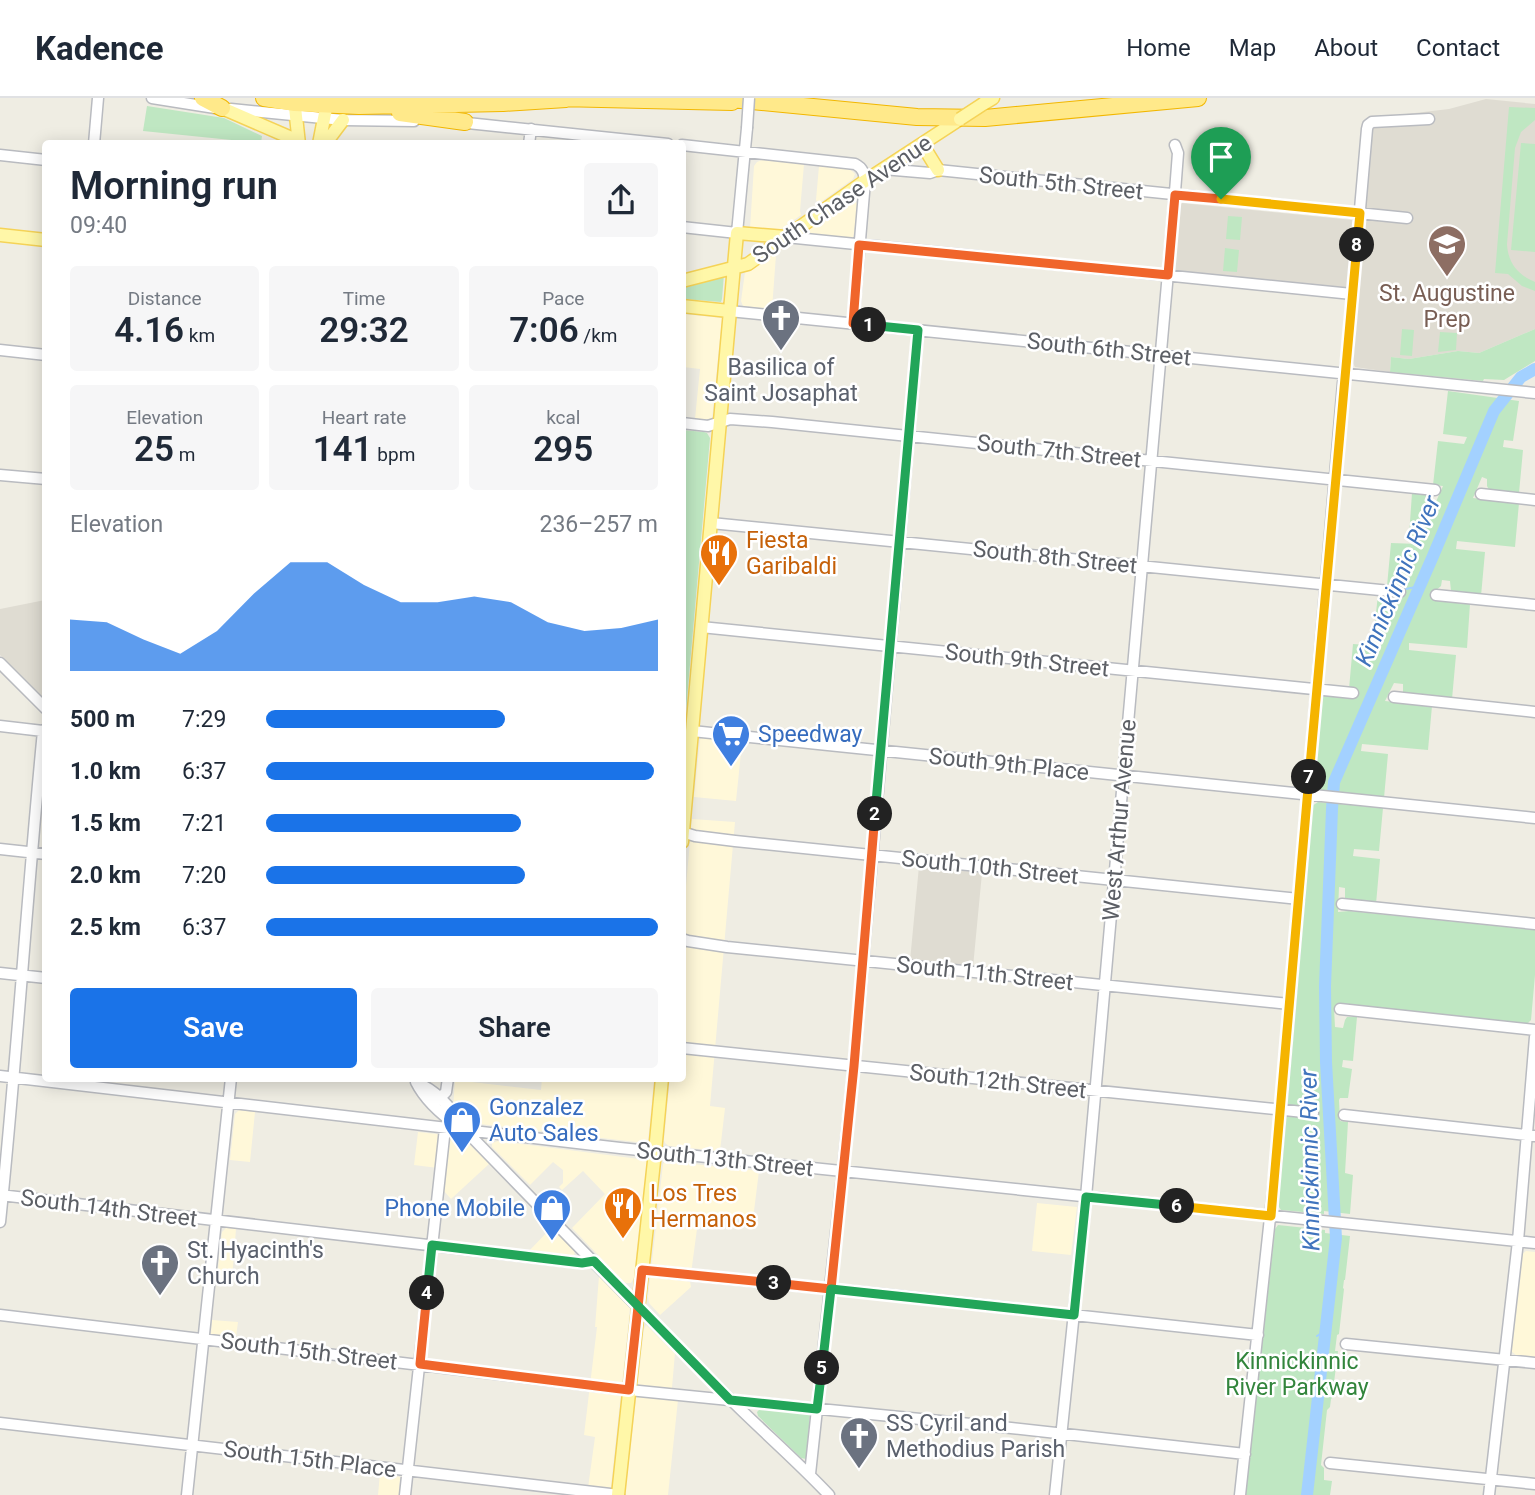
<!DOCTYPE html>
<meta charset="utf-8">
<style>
:root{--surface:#fff;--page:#f6f6f7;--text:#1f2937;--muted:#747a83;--line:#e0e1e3;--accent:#1a73e8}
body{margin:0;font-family:Roboto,sans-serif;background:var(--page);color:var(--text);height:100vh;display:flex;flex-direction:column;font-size:26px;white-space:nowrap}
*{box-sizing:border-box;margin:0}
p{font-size:23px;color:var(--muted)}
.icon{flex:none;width:38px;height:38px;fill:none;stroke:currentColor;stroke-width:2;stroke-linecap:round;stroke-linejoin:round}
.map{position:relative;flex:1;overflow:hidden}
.side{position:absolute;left:42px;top:42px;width:644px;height:942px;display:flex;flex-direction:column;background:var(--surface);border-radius:7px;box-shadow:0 4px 18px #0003}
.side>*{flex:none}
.pin{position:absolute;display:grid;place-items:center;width:60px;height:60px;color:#fff;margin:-72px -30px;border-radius:50% 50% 50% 0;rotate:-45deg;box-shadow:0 0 7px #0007}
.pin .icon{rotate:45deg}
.km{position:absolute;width:35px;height:35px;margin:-18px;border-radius:50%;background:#222;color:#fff;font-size:19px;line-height:35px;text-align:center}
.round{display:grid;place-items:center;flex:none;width:74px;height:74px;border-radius:7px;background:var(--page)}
.overview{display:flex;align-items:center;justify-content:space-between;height:119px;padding:0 28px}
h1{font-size:38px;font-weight:600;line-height:52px}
.metrics{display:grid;grid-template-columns:repeat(3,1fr);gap:10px;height:119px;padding:7px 28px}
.metrics div{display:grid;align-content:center;border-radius:7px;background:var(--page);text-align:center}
.metrics b{font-size:35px;font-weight:600}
.metrics small{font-size:19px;font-weight:400}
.metrics p{font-size:19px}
.chart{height:196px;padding:14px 28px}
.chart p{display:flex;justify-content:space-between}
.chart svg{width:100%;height:126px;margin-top:7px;fill:var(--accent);opacity:.7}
.button{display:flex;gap:14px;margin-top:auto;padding:14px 28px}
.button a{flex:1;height:80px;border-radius:7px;background:var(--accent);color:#fff;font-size:28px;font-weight:600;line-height:80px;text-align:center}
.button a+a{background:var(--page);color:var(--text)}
ul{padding:0 28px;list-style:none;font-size:23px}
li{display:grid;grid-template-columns:112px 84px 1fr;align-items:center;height:52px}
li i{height:18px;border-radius:9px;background:var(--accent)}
header{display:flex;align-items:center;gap:42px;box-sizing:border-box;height:98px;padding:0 35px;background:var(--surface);border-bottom:2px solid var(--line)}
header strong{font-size:33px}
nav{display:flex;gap:38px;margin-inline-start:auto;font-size:24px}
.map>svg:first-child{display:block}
</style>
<header>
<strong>Kadence</strong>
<nav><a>Home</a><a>Map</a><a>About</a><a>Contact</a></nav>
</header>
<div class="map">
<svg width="1535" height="1397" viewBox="0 0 1535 1397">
<rect width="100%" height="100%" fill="#efede3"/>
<!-- commercial -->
<path fill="#fff8d9" d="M762 62 804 66 800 113 801 117 777 134 750 130 754 68 757 64Z
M819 68 850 71 855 76 853 81 818 106 816 102Z
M853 102 858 106 853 141 806 136V133Z
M775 155 776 157 772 211 743 208 741 203 745 174Z
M683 216 722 220 712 321H695L700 271 683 269Z
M701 640 742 645 736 703 694 699 700 642Z
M692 721 735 724 710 1008 725 1010 720 1053 669 1048 665 1045 664 1042 670 980H682V833Z
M542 980H654L648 1043 645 1045 472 1025 466 1023 453 1010 455 982 541 992Z
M239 1012 255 1014 250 1064 230 1062 235 1016Z
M418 1034 462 1039 489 1066 451 1101 444 1093 446 1071 414 1067Z
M498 1043 647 1062 634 1180 631 1185H626L623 1183 572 1130 605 1096 583 1073 562 1092 559 1089 563 1085V1072L553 1064 530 1087 492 1049V1045Z
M665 1063 759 1073 753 1121 699 1116 690 1183 691 1189 660 1217 649 1205 648 1199 663 1066Z
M1037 1105 1077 1109 1071 1157 1032 1153Z
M552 1129 575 1152 574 1158 529 1153Z
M226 1130 236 1131 232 1181 217 1180 222 1134Z
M1526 1153 1535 1154V1259L1516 1257 1511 1253 1522 1156Z
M599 1178 630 1210 610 1397H587L595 1339 584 1337 597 1229H595Z
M212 1222 238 1224 236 1239 211 1236Z
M646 1227 650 1228 675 1255 671 1301 678 1302 668 1397H625L644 1231Z
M380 1375 400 1379 399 1397H378Z"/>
<!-- education -->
<path fill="#dfdcd2" d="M1486 1 1535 6V231L1479 255 1458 253 1409 261 1391 259 1390 274 1355 269 1352 263 1372 20 1449 11Z
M1182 105 1353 122 1354 126 1347 190 1175 174 1173 172 1178 109Z
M45 502H46L45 603 0 557V511Z
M919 768 982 775 973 869 910 863Z"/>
<!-- green -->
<path fill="#bfe7c2" d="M147 8 224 20 262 38 261 45 143 33Z
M1509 9 1535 10V22L1521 34 1515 50 1507 146C1508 165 1518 177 1535 184V193L1522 188 1508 176 1495 175Z
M1521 45 1535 46V154L1511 152Z
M1228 118 1242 119 1240 142 1226 141Z
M1225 150 1239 152 1237 174 1223 173Z
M724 176 722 201 721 204 683 201V186Z
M1402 231 1414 232 1412 258 1400 257Z
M1535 231V263L1504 282 1484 281 1483 283 1390 274 1391 259 1409 261 1458 253 1479 255Z
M1440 234 1457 235 1456 252 1438 254Z
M1448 293 1519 303 1513 343 1504 342 1503 349 1523 352 1519 395 1489 392 1487 388V381L1482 379 1473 400 1519 405 1515 449 1457 443 1456 451 1485 454 1481 498 1451 493 1450 483 1442 482 1441 488 1434 494 1433 502 1470 506 1467 550 1409 545V552L1456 557 1452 601 1405 595 1403 594V586L1394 585 1385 603 1432 608 1428 652 1362 646 1361 653 1388 656 1384 700 1319 693 1316 692 1314 687 1321 600 1324 598 1355 601 1356 592 1349 591 1353 546 1381 548 1383 542 1373 541 1378 497 1401 499 1387 488 1391 445 1418 446V439L1409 438 1412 395 1428 396V406L1434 408 1443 388 1433 387 1438 343 1464 346 1467 339 1443 336Z
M683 332 704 334 707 335 710 340 683 646Z
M1318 704 1383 710 1379 753 1354 751 1353 758 1380 761 1376 806 1345 803V790L1339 789 1338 814 1349 813 1535 832V877L1531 922 1527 926 1341 908 1334 910 1335 929 1343 930 1345 922 1347 919H1357L1353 963 1343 962 1342 969 1352 971 1348 1000H1340L1339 1002 1340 1023 1348 1024 1345 1075 1353 1077 1350 1116 1324 1113V1116L1281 1112 1277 1106 1312 708Z
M1278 1127 1325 1132V1135L1350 1138 1345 1182H1344L1343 1190 1344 1191 1339 1236 1337 1237 1335 1253H1338L1332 1300 1331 1301 1330 1309 1327 1312 1321 1367 1324 1370V1382L1332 1383 1330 1397H1245L1275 1131Z
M765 1311 810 1317 806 1361 801 1360 758 1318 757 1314 759 1312Z"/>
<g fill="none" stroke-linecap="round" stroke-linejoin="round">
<!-- stream -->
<path stroke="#a3d1ff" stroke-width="2" d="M1406 491 1420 488
M1317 1238 1326 1232"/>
<!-- river -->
<path stroke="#a3d1ff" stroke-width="12" d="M1307 1397 1336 1140 1326 964 1325 888 1332 711 1334 684 1433 458 1494 313 1521 279 1535 271"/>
<defs>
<path id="minor" d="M152 0 215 10
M231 11 343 22 414 23
M458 24 668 46
M94 46 98 0
M529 46 531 31
M682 47 855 66C863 70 864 75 865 83L853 225
M0 57 46 62
M883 71 930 75 938 72 1407 120
M682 129 737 135 747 30
M786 139 1352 196
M729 213 1535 295
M0 252 46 257
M682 325 708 328 730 321 772 324 1435 392
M0 377 46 381
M1481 396 1535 402
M711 425 1400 494
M1436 497 1535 507
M701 529 1353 595
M0 565 46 611
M1394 599 1535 614
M0 628 43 633
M692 633 1535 720
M682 734 695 738 735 743 1299 801
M0 751 46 756
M1342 806 1535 826
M682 841 688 843 727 849 1289 906
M0 875 46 880
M1340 911 1535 932
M682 950 1313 1015
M0 978 620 1050 1535 1145
M416 984C425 1002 442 1017 458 1028
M417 985C437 992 455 1015 466 1033 553 1123 640 1212 729 1300 762 1333 797 1363 829 1397
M439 1001 446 994 448 980
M1344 1017 1535 1038
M0 1097 582 1165 594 1163
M0 1124C17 960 27 796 43 633L46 631
M642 1172 881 1196 1258 1237
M0 1217 629 1292 1011 1330 1245 1356
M1346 1246 1535 1265
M0 1325 619 1397
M1330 1365 1535 1386
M810 1376 854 968 918 232
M187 1397 231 980
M405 1397 445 1030
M1055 1397 1086 1099 1174 107 1178 55 1175 47
M1240 1397 1276 1064 1343 285 1347 260 1367 31 1368 27 1372 24 1429 21
M1489 1397 1518 1143 1535 939"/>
<path id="major" d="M294 0 299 46
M983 6 993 0
M222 10 289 39 299 45
M319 46 328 0
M325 46 343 22
M922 46 938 72
M0 137 46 142
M682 183 748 166 865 83 960 21
M682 208 729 213
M682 744 737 135 786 139
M618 1397 655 1054 662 980"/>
<path id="highway" d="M203 0 222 10
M264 0 295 5 359 8 503 5 566 1
M558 0 732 4
M720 0 917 19 985 20 1198 0
M400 15 465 24"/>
</defs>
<!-- minor casing -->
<use href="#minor" stroke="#b9bbc0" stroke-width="13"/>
<!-- major casing -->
<use href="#major" stroke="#f5d357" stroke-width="15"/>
<!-- highway casing -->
<use href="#highway" stroke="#f2b700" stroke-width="18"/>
<!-- minor -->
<use href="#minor" stroke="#fff" stroke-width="10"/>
<!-- major -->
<use href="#major" stroke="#fff7a8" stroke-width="12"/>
<!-- highway -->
<use href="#highway" stroke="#ffe98a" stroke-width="16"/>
<defs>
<path id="minor-bridge" d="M747 30 749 0"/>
<path id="major-bridge" d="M960 21 983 6"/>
</defs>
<!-- minor-bridge casing -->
<use href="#minor-bridge" stroke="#b9bbc0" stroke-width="13" stroke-linecap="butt"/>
<!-- major-bridge casing -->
<use href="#major-bridge" stroke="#f5d357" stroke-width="15" stroke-linecap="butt"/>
<!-- minor-bridge -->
<use href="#minor-bridge" stroke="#fff" stroke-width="10"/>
<!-- major-bridge -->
<use href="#major-bridge" stroke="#fff7a8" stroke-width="12"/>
</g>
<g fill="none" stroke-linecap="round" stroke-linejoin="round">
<defs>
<path id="split-1" d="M869 227 853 225 859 147 1168 177 1175 97 1221 101"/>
<path id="split-2" d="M869 227 918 232 875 716"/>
<path id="split-3" d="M774 1185 831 1191 854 968 875 716"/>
<path id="split-4" d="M427 1195 420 1266 629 1292 642 1172 774 1185"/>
<path id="split-5" d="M427 1195 432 1147 582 1165 594 1163 730 1302 817 1311 822 1270"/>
<path id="split-6" d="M822 1270 831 1191 1074 1217 1086 1099 1177 1108"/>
<path id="split-7" d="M1177 1108 1271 1118 1309 679"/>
<path id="split-8" d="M1309 679 1357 147"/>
<path id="split-9" d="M1221 101 1360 115 1357 147"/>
</defs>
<!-- split-1 casing -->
<use href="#split-1" stroke="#fff" stroke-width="14"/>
<!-- split-2 casing -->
<use href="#split-2" stroke="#fff" stroke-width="14"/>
<!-- split-3 casing -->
<use href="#split-3" stroke="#fff" stroke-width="14"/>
<!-- split-4 casing -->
<use href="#split-4" stroke="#fff" stroke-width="14"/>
<!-- split-5 casing -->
<use href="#split-5" stroke="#fff" stroke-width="14"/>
<!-- split-6 casing -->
<use href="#split-6" stroke="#fff" stroke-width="14"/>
<!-- split-7 casing -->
<use href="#split-7" stroke="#fff" stroke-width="14"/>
<!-- split-8 casing -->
<use href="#split-8" stroke="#fff" stroke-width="14"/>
<!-- split-9 casing -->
<use href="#split-9" stroke="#fff" stroke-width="14"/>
<!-- split-1 -->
<use href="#split-1" stroke="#f0652b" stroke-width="9"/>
<!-- split-2 -->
<use href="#split-2" stroke="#22a559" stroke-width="9"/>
<!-- split-3 -->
<use href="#split-3" stroke="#f0652b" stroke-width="9"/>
<!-- split-4 -->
<use href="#split-4" stroke="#f0652b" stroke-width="9"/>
<!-- split-5 -->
<use href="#split-5" stroke="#22a559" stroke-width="9"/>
<!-- split-6 -->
<use href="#split-6" stroke="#22a559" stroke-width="9"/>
<!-- split-7 -->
<use href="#split-7" stroke="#f5b400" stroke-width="9"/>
<!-- split-8 -->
<use href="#split-8" stroke="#f5b400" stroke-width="9"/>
<!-- split-9 -->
<use href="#split-9" stroke="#f5b400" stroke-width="9"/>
</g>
<!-- icons -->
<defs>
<symbol id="school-pin" viewBox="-11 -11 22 30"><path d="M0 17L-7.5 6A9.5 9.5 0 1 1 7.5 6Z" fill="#8d6e63" stroke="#fff"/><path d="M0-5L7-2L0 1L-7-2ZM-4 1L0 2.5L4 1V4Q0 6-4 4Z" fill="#fff"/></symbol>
<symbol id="church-pin" viewBox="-11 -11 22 30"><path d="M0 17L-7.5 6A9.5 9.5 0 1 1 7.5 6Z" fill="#6b7280" stroke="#fff"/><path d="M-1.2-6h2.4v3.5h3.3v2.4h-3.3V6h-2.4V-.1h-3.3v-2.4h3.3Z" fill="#fff"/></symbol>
<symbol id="restaurant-pin" viewBox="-11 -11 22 30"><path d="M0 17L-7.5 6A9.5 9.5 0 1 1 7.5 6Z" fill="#e8710a" stroke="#fff"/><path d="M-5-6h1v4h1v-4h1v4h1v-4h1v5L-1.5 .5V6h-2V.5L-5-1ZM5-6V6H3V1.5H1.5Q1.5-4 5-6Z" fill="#fff"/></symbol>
<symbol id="supermarket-pin" viewBox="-11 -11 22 30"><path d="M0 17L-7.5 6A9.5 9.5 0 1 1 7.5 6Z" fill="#3f7fe0" stroke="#fff"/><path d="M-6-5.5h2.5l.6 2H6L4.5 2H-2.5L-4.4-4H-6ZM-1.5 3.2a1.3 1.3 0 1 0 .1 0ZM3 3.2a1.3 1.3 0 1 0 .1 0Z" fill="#fff"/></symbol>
<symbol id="shop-pin" viewBox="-11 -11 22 30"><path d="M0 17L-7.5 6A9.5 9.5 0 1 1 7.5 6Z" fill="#3f7fe0" stroke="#fff"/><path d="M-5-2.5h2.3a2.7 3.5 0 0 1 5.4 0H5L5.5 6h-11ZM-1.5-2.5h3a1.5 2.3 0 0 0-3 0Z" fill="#fff"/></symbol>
</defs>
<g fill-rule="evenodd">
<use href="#school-pin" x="1425" y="124" width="44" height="60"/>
<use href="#church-pin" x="759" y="198" width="44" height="60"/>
<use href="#restaurant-pin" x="697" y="433" width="44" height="60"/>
<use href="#supermarket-pin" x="709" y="614" width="44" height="60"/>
<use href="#shop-pin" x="440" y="1000" width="44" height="60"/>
<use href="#restaurant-pin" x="601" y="1086" width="44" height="60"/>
<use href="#shop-pin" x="530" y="1088" width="44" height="60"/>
<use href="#church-pin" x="138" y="1143" width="44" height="60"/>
<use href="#church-pin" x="837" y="1316" width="44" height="60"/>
</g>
<g text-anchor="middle" stroke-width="5" stroke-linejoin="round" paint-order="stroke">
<!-- street labels -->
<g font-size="23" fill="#5c5f65" stroke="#fff">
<text transform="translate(1061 85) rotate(6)" y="8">South 5th Street</text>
<text transform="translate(842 101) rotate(-34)" y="8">South Chase Avenue</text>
<text transform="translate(1109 251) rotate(6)" y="8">South 6th Street</text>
<text transform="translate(1059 353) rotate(6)" y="8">South 7th Street</text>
<text transform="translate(1055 459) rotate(6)" y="8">South 8th Street</text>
<text transform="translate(1027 562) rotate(6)" y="8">South 9th Street</text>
<text transform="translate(1009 666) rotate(6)" y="8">South 9th Place</text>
<text transform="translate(1119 722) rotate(-85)" y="8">West Arthur Avenue</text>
<text transform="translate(990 769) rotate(6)" y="8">South 10th Street</text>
<text transform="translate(985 875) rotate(6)" y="8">South 11th Street</text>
<text transform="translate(998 983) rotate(6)" y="8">South 12th Street</text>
<text transform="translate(725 1061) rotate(6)" y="8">South 13th Street</text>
<text transform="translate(109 1110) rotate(7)" y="8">South 14th Street</text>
<text transform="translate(309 1253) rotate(7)" y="8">South 15th Street</text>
<text transform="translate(310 1361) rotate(7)" y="8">South 15th Place</text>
</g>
<!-- education labels -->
<g font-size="23" fill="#785e54" stroke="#fff">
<text x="1447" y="203">St. Augustine<tspan x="1447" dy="26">Prep</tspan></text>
</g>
<!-- worship labels -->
<g font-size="23" fill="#5b616d" stroke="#fff" text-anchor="start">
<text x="781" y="277" text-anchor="middle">Basilica of<tspan x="781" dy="26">Saint Josaphat</tspan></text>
<text x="187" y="1160">St. Hyacinth's<tspan x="187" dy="26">Church</tspan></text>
<text x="886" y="1333">SS Cyril and<tspan x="886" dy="26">Methodius Parish</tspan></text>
</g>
<!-- food labels -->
<g font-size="23" fill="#c56008" stroke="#fff" text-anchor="start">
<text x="746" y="450">Fiesta<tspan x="746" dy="26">Garibaldi</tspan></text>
<text x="650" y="1103">Los Tres<tspan x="650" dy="26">Hermanos</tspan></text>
</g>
<!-- shop labels -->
<g font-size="23" fill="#366cbe" stroke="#fff" text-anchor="start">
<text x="758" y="644">Speedway</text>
<text x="489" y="1017">Gonzalez<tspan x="489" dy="26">Auto Sales</tspan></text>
<text x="525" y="1118" text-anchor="end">Phone Mobile</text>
</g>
<!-- park labels -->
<g font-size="23" fill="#32853c" stroke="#fff">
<text x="1297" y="1271">Kinnickinnic<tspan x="1297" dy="26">River Parkway</tspan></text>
</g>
<!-- water labels -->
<g font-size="24" font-style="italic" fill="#4074bd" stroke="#fff">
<text transform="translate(1398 483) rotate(-67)" y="8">Kinnickinnic River</text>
<text transform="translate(1310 1062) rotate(-91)" y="8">Kinnickinnic River</text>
</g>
</g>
</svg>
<div class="pin" style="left:1221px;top:101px;background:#1e9e55"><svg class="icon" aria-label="arrive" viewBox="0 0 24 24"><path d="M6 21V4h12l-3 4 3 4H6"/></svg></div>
<b class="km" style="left:869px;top:227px">1</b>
<b class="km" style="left:875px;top:716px">2</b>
<b class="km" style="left:774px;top:1185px">3</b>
<b class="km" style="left:427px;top:1195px">4</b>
<b class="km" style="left:822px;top:1270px">5</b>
<b class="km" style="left:1177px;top:1108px">6</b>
<b class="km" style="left:1309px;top:679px">7</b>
<b class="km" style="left:1357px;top:147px">8</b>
<section class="side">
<div class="overview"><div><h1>Morning run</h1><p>09:40</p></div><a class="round"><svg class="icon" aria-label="share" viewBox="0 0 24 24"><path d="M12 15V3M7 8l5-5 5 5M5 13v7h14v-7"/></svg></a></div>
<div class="metrics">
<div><p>Distance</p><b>4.16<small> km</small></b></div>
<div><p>Time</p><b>29:32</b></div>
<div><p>Pace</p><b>7:06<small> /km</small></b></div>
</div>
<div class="metrics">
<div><p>Elevation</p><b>25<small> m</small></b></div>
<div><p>Heart rate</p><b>141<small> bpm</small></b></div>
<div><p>kcal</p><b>295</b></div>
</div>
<div class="chart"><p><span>Elevation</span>236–257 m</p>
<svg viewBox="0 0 160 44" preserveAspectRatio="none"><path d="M0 44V26L10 27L20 33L30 38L40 30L50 17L60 6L70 6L80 14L90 20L100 20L110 18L120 20L130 27L140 30L150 29L160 26V44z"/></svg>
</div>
<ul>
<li><b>500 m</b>7:29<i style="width:61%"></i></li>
<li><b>1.0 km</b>6:37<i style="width:99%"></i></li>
<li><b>1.5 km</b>7:21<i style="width:65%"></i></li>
<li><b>2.0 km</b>7:20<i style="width:66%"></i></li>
<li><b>2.5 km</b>6:37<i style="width:100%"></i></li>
</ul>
<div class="button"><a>Save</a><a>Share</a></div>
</section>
</div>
